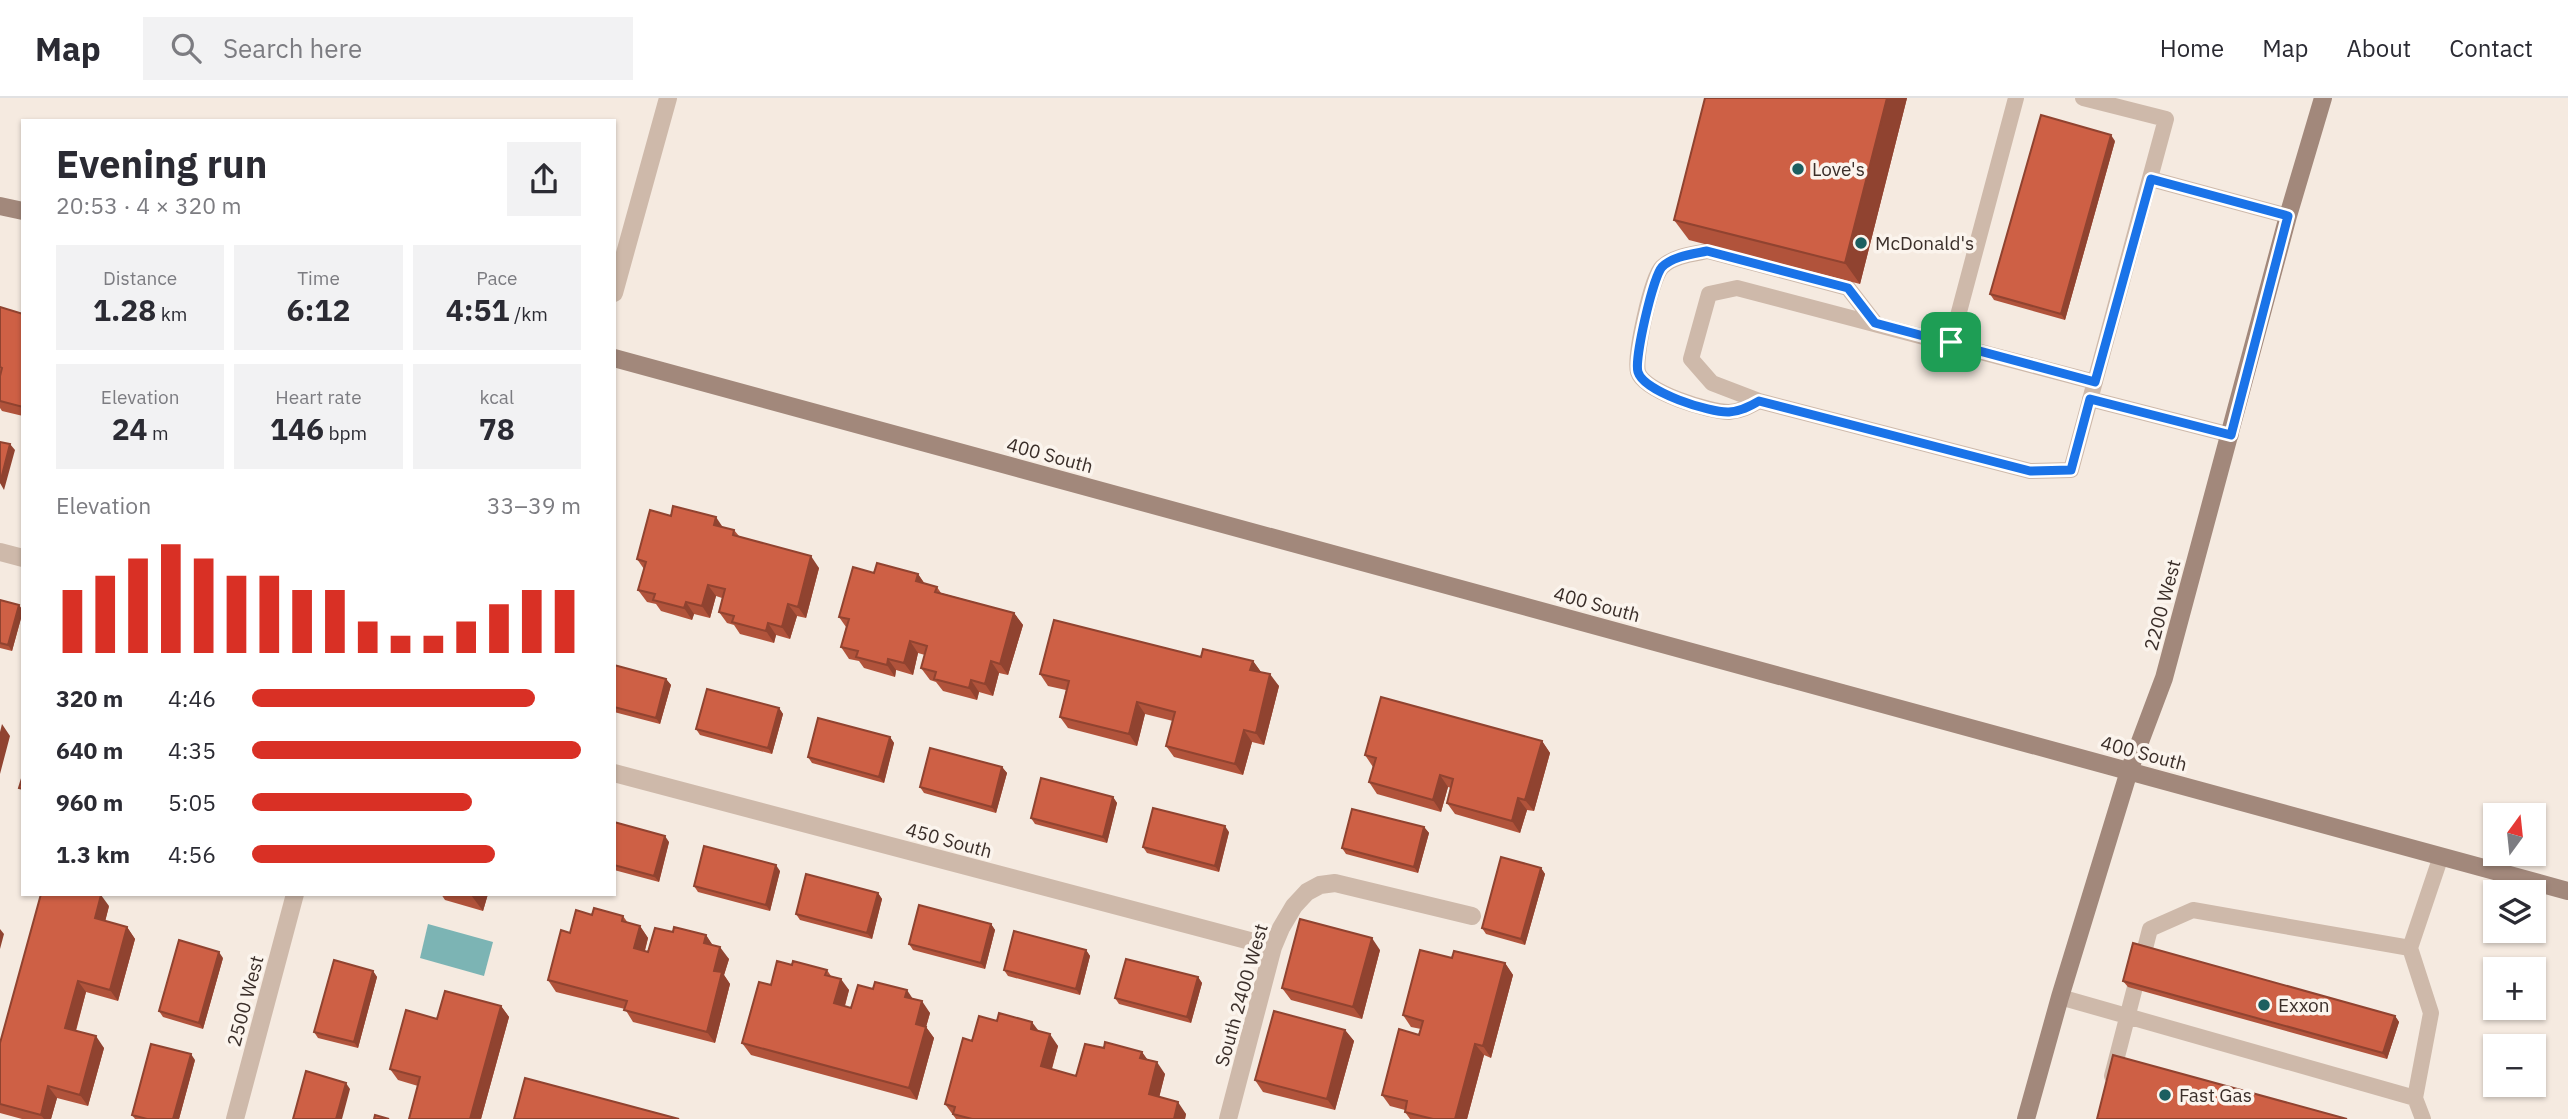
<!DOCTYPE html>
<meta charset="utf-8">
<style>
:root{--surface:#fff;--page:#f2f2f3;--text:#2b2b33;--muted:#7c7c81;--line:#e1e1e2;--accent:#d93025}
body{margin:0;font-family:"IBM Plex Sans",sans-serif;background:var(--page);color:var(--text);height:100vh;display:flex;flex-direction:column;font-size:26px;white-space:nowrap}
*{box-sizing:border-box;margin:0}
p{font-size:23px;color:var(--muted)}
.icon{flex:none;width:38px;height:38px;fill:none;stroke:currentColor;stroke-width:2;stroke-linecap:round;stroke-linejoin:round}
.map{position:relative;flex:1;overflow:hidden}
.panel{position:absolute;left:21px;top:21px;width:595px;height:777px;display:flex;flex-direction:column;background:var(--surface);border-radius:0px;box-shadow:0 2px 5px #0004}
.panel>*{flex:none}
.needle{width:46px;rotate:15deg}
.controls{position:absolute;left:2483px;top:705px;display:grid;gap:14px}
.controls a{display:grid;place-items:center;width:63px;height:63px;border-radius:0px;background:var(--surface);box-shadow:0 2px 5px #0004;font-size:35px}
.pin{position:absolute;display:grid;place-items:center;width:60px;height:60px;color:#fff;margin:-30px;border-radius:14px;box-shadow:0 4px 10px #0006}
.round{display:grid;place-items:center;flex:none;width:74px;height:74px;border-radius:0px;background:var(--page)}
.summary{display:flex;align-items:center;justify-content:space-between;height:119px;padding:0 35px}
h1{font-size:38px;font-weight:800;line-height:52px}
.stats{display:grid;grid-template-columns:repeat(3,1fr);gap:10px;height:119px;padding:7px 35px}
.stats div{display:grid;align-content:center;border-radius:0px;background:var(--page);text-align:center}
.stats b{font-size:30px;font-weight:800}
.stats small{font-size:19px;font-weight:400}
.stats p{font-size:19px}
.chart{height:196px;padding:14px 35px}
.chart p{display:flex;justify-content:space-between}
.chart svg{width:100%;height:126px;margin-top:7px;stroke:var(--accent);stroke-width:6}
ul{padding:0 35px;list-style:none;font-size:23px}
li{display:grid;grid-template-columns:112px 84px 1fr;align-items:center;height:52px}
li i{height:18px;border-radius:9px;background:var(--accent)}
header{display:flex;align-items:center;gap:42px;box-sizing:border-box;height:98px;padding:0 35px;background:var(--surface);border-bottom:2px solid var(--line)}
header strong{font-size:33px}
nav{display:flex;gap:38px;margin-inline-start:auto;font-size:24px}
.search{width:490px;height:63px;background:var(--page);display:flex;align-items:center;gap:18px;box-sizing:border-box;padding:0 24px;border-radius:0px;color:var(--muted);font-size:26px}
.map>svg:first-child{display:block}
</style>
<header>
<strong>Map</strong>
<div class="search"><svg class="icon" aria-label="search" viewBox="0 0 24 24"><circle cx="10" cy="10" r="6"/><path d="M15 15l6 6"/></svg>Search here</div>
<nav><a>Home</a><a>Map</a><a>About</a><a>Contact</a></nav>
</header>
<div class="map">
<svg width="2568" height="1021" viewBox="0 0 2568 1021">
<rect width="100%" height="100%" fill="#f5eae0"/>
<!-- water -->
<path fill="#7cb4b4" d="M428 826 493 844 484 878 420 860Z"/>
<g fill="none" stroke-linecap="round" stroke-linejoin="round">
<!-- lane -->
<path stroke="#ceb9aa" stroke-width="16" d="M2083 0 2166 21 2071 372 2030 373 1759 303 1712 285 1691 261 1709 196 1737 190 2095 284
M2151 81 2288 118
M1951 244 2016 0
M2090 301 2231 337
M1759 303C1749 309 1741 313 1729 314 1710 314 1644 294 1638 274 1634 259 1651 180 1662 169 1673 158 1693 156 1708 153L1848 190 1875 225
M2060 899 2415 1000 2423 1021
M2112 978 2150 831 2193 812 2410 850
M2415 1000 2431 915 2410 850 2441 758"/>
<!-- street -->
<path stroke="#ceb9aa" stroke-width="18" d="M614 195 668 0
M0 454 23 460
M614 675 1273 849
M235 1021 295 796
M1228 1021 1273 849 1281 830 1294 808 1307 794 1320 787 1335 785 1472 818"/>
<!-- secondary -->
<path stroke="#a2887b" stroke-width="18" d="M0 108 23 113
M614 260 2568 793
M2026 1021 2060 899 2129 673 2164 580 2288 118 2323 0"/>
</g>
<!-- wall -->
<path fill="#b1533b" d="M1705 0H1907L1860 186 1689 142 1674 122Z
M2115 43 2065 222 1994 202 1990 196Z
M0 209 23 216V318L2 313 0 310Z
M671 418 734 432 739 438 819 470 806 520 797 518 790 541 776 537 774 545 740 536 734 527 727 525 719 514 722 500 716 498 710 520 694 516 692 522 661 513 656 506 647 504 638 492 644 471 637 461Z
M874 475 918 476 925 486 937 489 941 495 1014 515 1023 527 1008 577 999 575 993 598 979 594 977 602 943 593 936 584 930 582 921 570 925 557 918 555 913 577 896 572 895 579 864 570 859 563 849 561 841 549 846 529 839 519Z
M0 502 19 507 23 513 12 553 0 550Z
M1201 559 1253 563 1261 574 1279 588 1264 647 1252 644 1243 677 1174 659 1166 648 1173 623 1145 616 1137 648 1068 630 1060 619 1066 592 1048 588 1040 576Z
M614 567 666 581 671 587 660 626 614 614Z
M779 610 783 616 772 656 700 637 696 631Z
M890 639 894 645 884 685 812 665 808 659Z
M1542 643 1550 655 1534 713 1527 712 1520 735 1455 716 1447 705 1451 690 1448 689 1441 714 1377 696 1369 684 1373 669 1365 657Z
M1002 669 1007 675 996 715 924 695 920 689Z
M1113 699 1117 705 1107 745 1035 726 1031 720Z
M614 724 669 744 659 784 614 772Z
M1424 729 1429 735 1418 775 1346 756 1342 750Z
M1229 734 1219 774 1147 755 1143 749Z
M1541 770 1545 776 1525 847 1486 836 1482 830Z
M780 773 770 813 698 794 694 788Z
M878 795 882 801 872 841 800 822 796 816Z
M441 796H488L483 813 445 802Z
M109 808 105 823 127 829 135 841 118 903 86 894 76 933 104 950 88 1008 57 1000 51 1021H22L0 1015V945Z
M592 817 623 818 628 825 640 828 648 840 645 853 648 854 673 834 706 837 712 847 729 861 724 877 730 886 715 945 633 924 625 911 556 894 548 882 570 835Z
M991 826 995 832 985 871 913 852 909 846Z
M1086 852 1090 858 1080 897 1008 878 1004 872Z
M1380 852 1362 921 1291 902 1282 890Z
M223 860 203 931 163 919 159 913Z
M1452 860 1505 865 1513 877 1491 960 1484 957 1467 1021H1410L1405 1014V1012L1390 1008 1382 997 1419 937 1421 931 1411 929 1403 917Z
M827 872 831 878 849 892 845 908 851 910 913 901 930 915 926 929 934 940 917 1002 751 957 742 945 771 887Z
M373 873 377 879 358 950 318 940 314 934Z
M1198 879 1202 885 1191 925 1119 906 1115 900Z
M2123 883 2395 918 2399 924 2387 961 2128 889Z
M501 908 509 919 481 1021H409L418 988 398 982 390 971 437 921Z
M1345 932 1354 943 1335 1012 1263 994 1255 982Z
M1039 933 1058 948 1052 971 1076 978 1104 950 1142 954 1147 962 1165 976 1159 999 1186 1016 1185 1021H956L945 1006 972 943Z
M195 962 179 1021H135L132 1017Z"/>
<!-- shaded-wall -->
<path fill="#904330" d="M1887 0H1907L1860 186 1845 165Z
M2111 37 2115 43 2065 222 2061 216Z
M10 346 15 352 4 392 0 385Z
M716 419 724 431 714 427Z
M811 458 819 470 806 520 798 509Z
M918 476 926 488 916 483Z
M708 487 716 498 710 520 702 508Z
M686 504 694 516 692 522 684 510Z
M788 506 797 518 790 541 782 529Z
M19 507 23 513 12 553 8 547Z
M1014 515 1023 527 1008 577 1000 566Z
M768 525 776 537 774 545 766 533Z
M910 543 918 555 913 577 904 565Z
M888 561 896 572 895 579 887 567Z
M991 563 999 575 993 598 985 586Z
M1253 563 1261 574 1250 572Z
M1270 576 1279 588 1264 647 1256 635Z
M666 581 671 587 660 626 656 620Z
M971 582 979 594 977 602 969 590Z
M1137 604 1145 616 1137 648 1129 636Z
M779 610 783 616 772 656 768 650Z
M2 626 10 638 0 676V634Z
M1244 632 1252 644 1243 677 1235 666Z
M890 639 894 645 884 685 879 679Z
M1542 643 1550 655 1534 713 1525 702Z
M1002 669 1007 675 996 715 992 709Z
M1440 677 1448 689 1441 714 1433 702Z
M1113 699 1117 705 1107 745 1103 739Z
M1518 700 1527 712 1520 735 1512 723Z
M1225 728 1229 734 1219 774 1215 768Z
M1424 729 1429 735 1418 775 1414 769Z
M665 738 669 744 659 784 654 778Z
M776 767 780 773 770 813 766 807Z
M1541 770 1545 776 1525 847 1521 841Z
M878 795 882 801 872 841 867 835Z
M472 796H488L483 813 471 797Z
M101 797 109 808 103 832 95 820Z
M991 826 995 832 985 871 981 865Z
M640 828 648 840 642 862 634 850Z
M127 829 135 841 118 903 110 892Z
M0 831 4 836 0 851Z
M706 837 714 849 704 845Z
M1372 840 1380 852 1362 921 1353 909Z
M720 849 729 861 724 877 730 886 715 945 707 934 714 873Z
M1086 852 1090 858 1080 897 1076 891Z
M219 854 223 860 203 931 199 925Z
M1505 865 1513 877 1491 960 1483 948Z
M373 873 377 879 358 950 354 944Z
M1198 879 1202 885 1191 925 1187 919Z
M841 881 849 892 842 917 834 905Z
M78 883 86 894 73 942 65 930Z
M907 892 915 904 905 899Z
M922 903 930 915 926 929 934 940 917 1002 909 990 916 926Z
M501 908 509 919 481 1021H470Z
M2395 918 2399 924 2387 961 2383 955Z
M1032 924 1041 936 1031 931Z
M1345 932 1354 943 1335 1012 1327 1001Z
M1050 936 1058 948 1049 980 1041 968Z
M96 938 104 950 88 1008 80 997Z
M1475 946 1484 957 1467 1021H1455Z
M1142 954 1150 965 1140 960Z
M191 956 195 962 179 1021H173Z
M1157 964 1165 976 1157 1008 1149 996Z
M346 985 350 991 342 1021H336Z
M48 988 57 1000 51 1021H44L41 1017Z
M1178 1004 1186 1016 1185 1021H1174Z"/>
<!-- building -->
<path fill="#ce6045" stroke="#904330" stroke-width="2" d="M1705 0H1887L1845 165 1674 122Z
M2041 17 2111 37 2061 216 1990 196Z
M0 209 23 216V309L0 303V278L2 270 0 269Z
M0 344 10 346 0 385Z
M673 408 716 419 714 427 734 432 733 437 811 458 798 509 788 506 782 529 768 525 766 533 732 524 734 518 719 514 725 491 708 487 702 508 686 504 684 510 653 502 655 496 638 492 646 464 637 461 650 412 671 418Z
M877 465 918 476 916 483 937 489 935 494 1014 515 1000 566 991 563 985 586 971 582 969 590 934 581 936 574 921 570 927 548 910 543 904 565 888 561 887 567 856 559 858 553 841 549 849 521 839 519 853 469 874 475Z
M0 502 19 507 8 547 0 545Z
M1054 522 1201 559 1203 551 1253 563 1250 572 1270 576 1256 635 1244 632 1235 666 1166 648 1175 614 1137 604 1129 636 1060 619 1069 583 1040 576Z
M614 567 666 581 656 620 614 609Z
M707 591 779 610 768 650 696 631Z
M1381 599 1542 643 1525 702 1518 700 1512 723 1447 705 1453 681 1440 677 1433 702 1369 684 1376 660 1365 657Z
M818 620 890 639 879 679 808 659Z
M930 650 1002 669 992 709 920 689Z
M23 677V691L19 690Z
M1041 680 1113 699 1103 739 1031 720Z
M1153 710 1225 728 1215 768 1143 749Z
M1352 711 1424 729 1414 769 1342 750Z
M614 724 665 738 654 778 614 767Z
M704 748 776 767 766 807 694 788Z
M1501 759 1541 770 1521 841 1482 830Z
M806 776 878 795 867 835 796 816Z
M41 796 101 797 95 820 127 829 110 892 78 883 65 930 96 938 80 997 48 988 41 1017 0 1006V945Z
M919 807 991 826 981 865 909 846Z
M594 810 623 818 622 823 640 828 634 850 648 854 655 830 673 834 674 829 706 837 704 845 720 849 714 873 722 874 707 934 624 912 627 903 548 882 561 832 570 835 576 812 592 817Z
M1300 821 1372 840 1353 909 1282 890Z
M1014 833 1086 852 1076 891 1004 872Z
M179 842 219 854 199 925 159 913Z
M2133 845 2395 918 2383 955 2123 883Z
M1420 852 1452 860 1454 853 1505 865 1483 948 1475 946 1455 1021H1433L1405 1014 1407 1003 1382 997 1399 931 1419 937 1423 923 1403 917Z
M1126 861 1198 879 1187 919 1115 900Z
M334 862 373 873 354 944 314 934Z
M777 863 792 867 793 863 827 872 825 877 841 881 834 905 851 910 858 887 873 891 875 884 907 892 905 899 922 903 916 926 926 929 909 990 742 945 759 884 771 887Z
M445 893 501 908 470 1021H409L420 979 390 971 406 912 437 921Z
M1274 913 1345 932 1327 1001 1255 982Z
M999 915 1032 924 1031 931 1050 936 1041 968 1076 978 1085 946 1104 950 1105 944 1142 954 1140 960 1157 964 1149 996 1178 1004 1174 1021H972L953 1016 955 1009 945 1006 963 940 972 943 979 918 997 923Z
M151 946 191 956 173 1021H147L132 1017Z
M2113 957 2347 1021H2097Z
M306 973 346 985 336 1021H293Z
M525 980 679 1021H514Z
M375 1017 389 1021H374Z"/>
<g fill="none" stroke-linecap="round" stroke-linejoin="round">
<defs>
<path id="route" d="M2151 81 2288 118 2231 337 2090 301 2071 372 2030 373 1759 303C1749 309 1741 313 1729 314 1710 315 1644 294 1638 274 1634 261 1653 179 1662 169 1673 158 1693 156 1707 153L1848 190 1875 225 2095 284Z"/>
</defs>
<!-- route casing -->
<use href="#route" stroke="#fff" stroke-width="14"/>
<!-- route -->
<use href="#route" stroke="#1a73e8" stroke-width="9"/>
</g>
<!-- markers -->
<g fill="#1c5f60" stroke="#fbf4ed" stroke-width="2.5">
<circle cx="1798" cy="71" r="7"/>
<circle cx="1861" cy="145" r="7"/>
<circle cx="2264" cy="907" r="7"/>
<circle cx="2165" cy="997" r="7"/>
</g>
<g text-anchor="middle" stroke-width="7" stroke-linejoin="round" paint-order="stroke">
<!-- poi labels -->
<g font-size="19" fill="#3b2f2a" stroke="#fbf4ed" text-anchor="start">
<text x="1812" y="78">Love's</text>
<text x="1875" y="152">McDonald's</text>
<text x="2278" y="914">Exxon</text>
<text x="2179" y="1004">Fast Gas</text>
</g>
<!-- street labels -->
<g font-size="19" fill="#3b2f2a" stroke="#fbf4ed">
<text transform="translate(1050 357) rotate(15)" y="7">400 South</text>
<text transform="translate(1597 506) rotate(15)" y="7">400 South</text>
<text transform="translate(2162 507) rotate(-75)" y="7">2200 West</text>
<text transform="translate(2144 655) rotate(15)" y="7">400 South</text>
<text transform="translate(949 742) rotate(15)" y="7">450 South</text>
<text transform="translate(1241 897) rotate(-74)" y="7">South 2400 West</text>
<text transform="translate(245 903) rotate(-75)" y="7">2500 West</text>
</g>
</g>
</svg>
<div class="controls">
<a><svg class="needle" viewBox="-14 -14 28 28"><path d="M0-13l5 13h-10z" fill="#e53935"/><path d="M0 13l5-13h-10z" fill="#7c7c81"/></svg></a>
<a><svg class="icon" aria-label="layers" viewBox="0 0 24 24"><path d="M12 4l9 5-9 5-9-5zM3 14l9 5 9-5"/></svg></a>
<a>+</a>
<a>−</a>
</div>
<div class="pin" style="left:1951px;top:244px;background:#1e9e55"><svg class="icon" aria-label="arrive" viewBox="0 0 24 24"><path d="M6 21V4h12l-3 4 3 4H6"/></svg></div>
<section class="panel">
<div class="summary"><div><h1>Evening run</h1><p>20:53 · 4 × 320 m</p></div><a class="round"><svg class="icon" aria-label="share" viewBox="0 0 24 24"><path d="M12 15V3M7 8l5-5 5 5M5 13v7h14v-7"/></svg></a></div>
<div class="stats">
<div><p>Distance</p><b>1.28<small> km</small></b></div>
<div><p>Time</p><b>6:12</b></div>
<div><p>Pace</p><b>4:51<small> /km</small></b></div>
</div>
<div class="stats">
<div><p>Elevation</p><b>24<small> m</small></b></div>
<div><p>Heart rate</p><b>146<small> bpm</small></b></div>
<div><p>kcal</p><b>78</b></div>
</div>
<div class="chart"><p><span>Elevation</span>33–39 m</p>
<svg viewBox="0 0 160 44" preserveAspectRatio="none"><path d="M5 44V22M15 44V17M25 44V11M35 44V6M45 44V11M55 44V17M65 44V17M75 44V22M85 44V22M95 44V33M105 44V38M115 44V38M125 44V33M135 44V27M145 44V22M155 44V22"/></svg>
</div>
<ul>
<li><b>320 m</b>4:46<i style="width:86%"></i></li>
<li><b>640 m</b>4:35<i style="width:100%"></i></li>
<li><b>960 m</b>5:05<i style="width:67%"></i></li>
<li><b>1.3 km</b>4:56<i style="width:74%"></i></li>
</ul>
</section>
</div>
